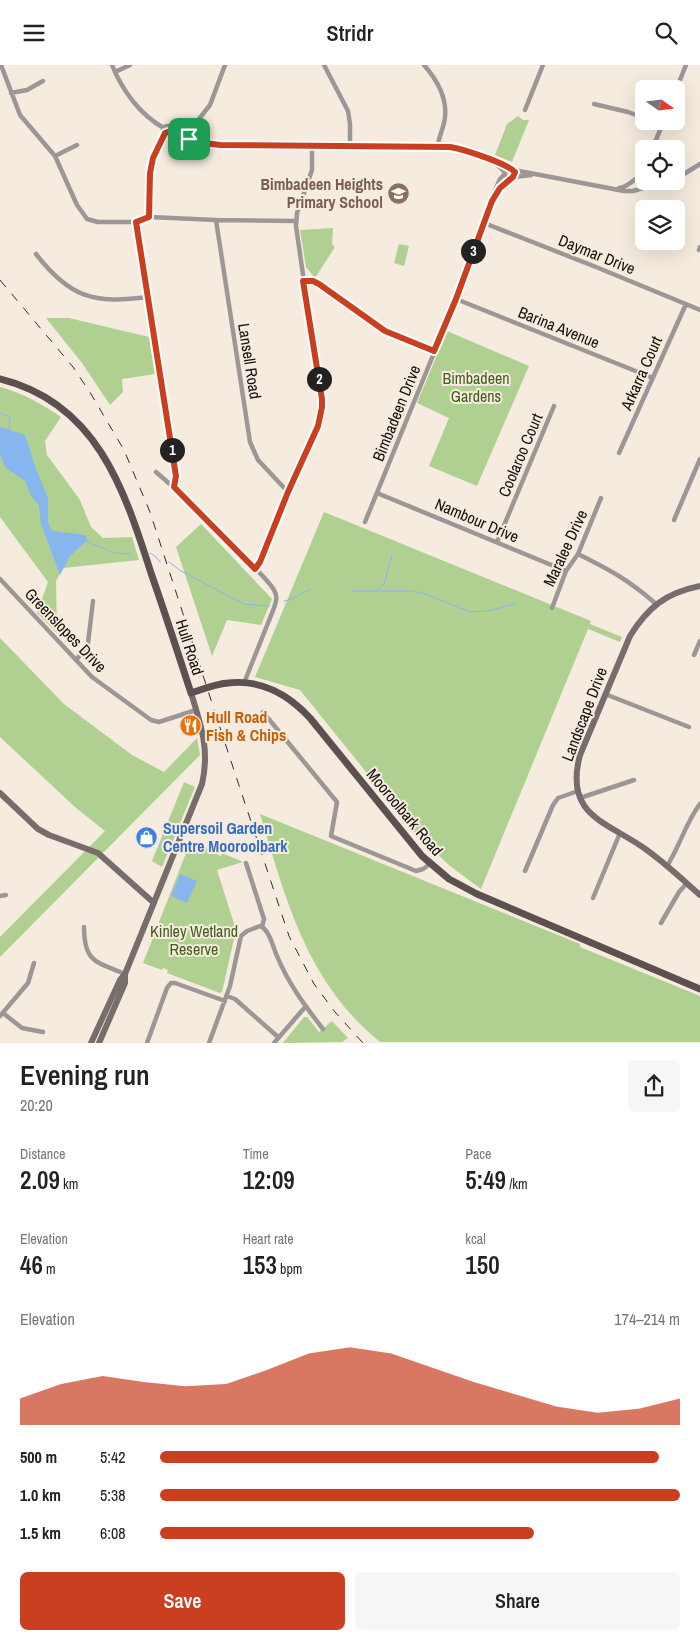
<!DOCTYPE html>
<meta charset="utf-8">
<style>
:root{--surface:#fff;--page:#f6f6f6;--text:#222;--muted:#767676;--accent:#c93f20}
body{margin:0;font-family:"Archivo Narrow",sans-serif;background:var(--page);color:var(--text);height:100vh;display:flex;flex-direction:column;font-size:19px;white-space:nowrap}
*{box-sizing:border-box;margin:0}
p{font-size:16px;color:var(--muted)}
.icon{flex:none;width:28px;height:28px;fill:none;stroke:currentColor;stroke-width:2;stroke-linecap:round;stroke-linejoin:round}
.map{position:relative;height:978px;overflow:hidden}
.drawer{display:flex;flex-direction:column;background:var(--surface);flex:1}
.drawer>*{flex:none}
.needle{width:32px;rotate:104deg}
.fabs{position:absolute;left:635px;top:15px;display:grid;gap:10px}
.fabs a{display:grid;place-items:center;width:50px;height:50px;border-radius:8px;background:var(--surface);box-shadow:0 5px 20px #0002;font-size:25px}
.pin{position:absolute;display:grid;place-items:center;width:42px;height:42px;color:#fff;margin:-21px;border-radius:10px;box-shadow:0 2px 8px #0006}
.km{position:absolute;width:25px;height:25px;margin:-12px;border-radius:50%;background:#222;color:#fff;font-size:14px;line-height:25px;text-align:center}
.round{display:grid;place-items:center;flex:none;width:52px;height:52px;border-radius:8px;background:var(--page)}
.overview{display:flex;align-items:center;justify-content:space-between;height:85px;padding:0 20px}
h1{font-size:28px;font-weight:600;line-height:38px}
.stats{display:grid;grid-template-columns:repeat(3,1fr);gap:8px;height:85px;padding:5px 20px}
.stats div{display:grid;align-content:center}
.stats b{font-size:25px;font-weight:600}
.stats small{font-size:14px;font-weight:400}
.stats p{font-size:14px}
.chart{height:140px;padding:10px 20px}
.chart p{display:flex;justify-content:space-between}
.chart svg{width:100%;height:90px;margin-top:5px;fill:var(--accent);opacity:.7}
.button{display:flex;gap:10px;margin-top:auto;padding:10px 20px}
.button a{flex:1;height:58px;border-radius:8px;background:var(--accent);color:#fff;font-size:20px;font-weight:600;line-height:58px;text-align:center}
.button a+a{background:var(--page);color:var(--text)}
ul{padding:0 20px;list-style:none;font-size:16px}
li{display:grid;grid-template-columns:80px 60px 1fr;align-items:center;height:38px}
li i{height:12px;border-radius:6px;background:var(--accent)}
header{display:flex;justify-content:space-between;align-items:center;height:65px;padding:0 20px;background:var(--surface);font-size:22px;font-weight:600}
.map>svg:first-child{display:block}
</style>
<header><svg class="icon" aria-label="menu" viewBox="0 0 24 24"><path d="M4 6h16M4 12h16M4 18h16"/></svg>Stridr<svg class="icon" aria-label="search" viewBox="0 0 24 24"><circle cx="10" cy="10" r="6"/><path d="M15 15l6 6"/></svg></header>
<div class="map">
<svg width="700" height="978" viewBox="0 0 700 978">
<rect width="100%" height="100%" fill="#f5ebde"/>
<!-- green -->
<path fill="#afd091" d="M518 51 523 55H529L512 97 495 90 507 59Z
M333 163 332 179 335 182 315 213 306 202 300 165Z
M399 179 409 181 404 201 394 198Z
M46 253H69L149 272 155 309 122 314 123 327 110 340 82 298Z
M447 266 529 301 477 421 429 401 449 353 417 338Z
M0 322C23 328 42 339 61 352L45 376 47 390 80 435 91 462 103 473 132 472 139 495 63 503 56 516 57 568 37 548 48 517 0 452Z
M324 447 591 556 590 559 622 572 620 577 588 564 481 824 450 801 416 769 300 625 255 612Z
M201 459 272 534 261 560 227 555 212 591 176 482Z
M0 573 64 639 132 690 164 707 197 673 200 690 0 892V872L105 766 76 743 0 672Z
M184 717 195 722 162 802 152 796Z
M260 749 580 879V882L700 931V977H380C307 918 286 835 260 749Z
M198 779 219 787 218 790 221 791 222 788 243 797 217 805 236 865 222 927 220 928 167 908 168 905 163 903 162 905 143 898 188 783Z
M304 952H307L319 967 332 956 348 973 342 977 283 978Z"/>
<!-- water -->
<path fill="#87b5ee" d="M0 362 25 370 36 404 48 433V457L52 466 86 470 87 475 70 491 60 510 41 459 39 440 31 431 25 416 5 402 0 389Z
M180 809 197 816 187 838 171 831Z"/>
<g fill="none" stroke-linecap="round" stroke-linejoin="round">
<!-- stream -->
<path stroke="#87b5ee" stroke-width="1" d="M0 348 10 352 9 365
M86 476 114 488 130 489
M150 488 156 492 160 497
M169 497 181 506 244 539 269 541
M377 525 384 519 392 490
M352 526H411L422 528 471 547 487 546 514 539
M284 536C293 536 300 527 310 525"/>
<!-- street -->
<path stroke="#9d9696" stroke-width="4.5" d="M1 0 20 50 55 91 77 140 87 154 98 157H136L149 152 216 155 296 156
M112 0C122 25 140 50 164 63
M324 0 348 46 350 59V81
M424 0C438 16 449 37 444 58 442 67 438 73 438 82
M115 7 130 0
M676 25 686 0
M11 28 27 25 43 16
M594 39 628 47 644 53
M525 45 543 0
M651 56 662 61
M163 65a4 4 0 1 1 8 0a4 4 0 1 1-8 0Z
M171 66 204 78 220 80 450 82C467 84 495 93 505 108
M189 73 195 59 210 40 225 0
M652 84 664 56
M55 91 77 80
M505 108a5 5 0 1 1 10 0a5 5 0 1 1-10 0Z
M514 105 624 126H633L643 123
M640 111 644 100
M514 112 531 110
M637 113V118L641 122 647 121 649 116
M676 114 700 99
M645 122H659L671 116
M619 123C630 122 634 112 644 110
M496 131 501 123 511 113
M149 152 150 108 153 93 165 68
M216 155 250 377 258 395 288 427
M136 157 176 411 174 422
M484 158 596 202 700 245
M699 185 700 182
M36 189C70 233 94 239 148 232
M303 216H313L319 219 385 266 434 286
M456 234 653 313
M619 388 686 239
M156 407C187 433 214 462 242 491 252 501 267 513 274 525 278 532 276 537 274 543L244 618
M377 428 566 506
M674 455 700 394
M365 457 456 234 497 121 500 114 505 109
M497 477 554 341
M578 489C610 505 629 515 656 539
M255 504 260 497 288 427 318 361 322 342 296 161 297 148 312 105V81
M0 514 92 612 151 655 159 657 196 645
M552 543 566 506 578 489 601 433
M694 590 700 576
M76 595 86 583 88 578 93 536
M605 629 689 662
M263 647 337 737 331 771 416 806 423 804 430 799
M580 733 634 715
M246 798 264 854 262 862
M667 801C680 781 686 757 700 739
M525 806 553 740 558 733 578 726
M0 831 6 830
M593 833 620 768
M661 858 679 827 687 818
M84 862C84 897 96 897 125 909
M227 931 235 934 278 972
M3 948 22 963 43 967
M0 951 28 918 34 898
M147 978 167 923 171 918H175L225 936
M209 978 230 921 241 871 247 866 260 861C269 864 273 882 277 891 288 918 305 941 323 964
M274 978 306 941"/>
<!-- secondary -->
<path stroke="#776d6d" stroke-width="6" d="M700 521C666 528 648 542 630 571L580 690C564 750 605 756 644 783 664 797 682 814 700 830
M0 728 38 764 49 770 98 788 154 838
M91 978 120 915 125 909 202 719C210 685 201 660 191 628
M99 978 125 918V909"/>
<!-- primary -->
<path stroke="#5c5050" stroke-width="7" d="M0 314C97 338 124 424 151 508 165 548 178 588 191 628 203 624 215 619 228 618 261 614 289 630 310 653L422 791 449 814 477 829 700 924"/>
<!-- rail -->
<path stroke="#302c27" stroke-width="1" stroke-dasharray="9 9" stroke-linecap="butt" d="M0 215 73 302 91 329 124 385 150 447 224 675 289 871 314 919 335 947 363 978"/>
</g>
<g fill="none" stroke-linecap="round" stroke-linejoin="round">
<defs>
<path id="route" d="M171 66 204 78 220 80 450 82C463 84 506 98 515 107L513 112 500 123 492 136 456 234 434 286 385 266 319 219 313 216H303L322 334V342L318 361 288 427 260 497 255 504 174 422 176 411 136 157 149 152 150 108 153 93 165 68Z"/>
</defs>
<!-- route casing -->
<use href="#route" stroke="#fff" stroke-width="10"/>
<!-- route -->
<use href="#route" stroke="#c93f20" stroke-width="6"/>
</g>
<!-- icons -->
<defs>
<symbol id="school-disc" viewBox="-11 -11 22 22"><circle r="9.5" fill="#8d6e63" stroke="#f5ebde"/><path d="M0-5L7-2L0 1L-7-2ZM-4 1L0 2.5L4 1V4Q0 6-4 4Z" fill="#fff"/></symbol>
<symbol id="restaurant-disc" viewBox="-11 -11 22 22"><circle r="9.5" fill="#e8710a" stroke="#f5ebde"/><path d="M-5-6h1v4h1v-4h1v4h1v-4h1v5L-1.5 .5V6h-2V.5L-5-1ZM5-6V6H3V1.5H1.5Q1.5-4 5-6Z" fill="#fff"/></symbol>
<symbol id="shop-disc" viewBox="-11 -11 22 22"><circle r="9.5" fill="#3f7fe0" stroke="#f5ebde"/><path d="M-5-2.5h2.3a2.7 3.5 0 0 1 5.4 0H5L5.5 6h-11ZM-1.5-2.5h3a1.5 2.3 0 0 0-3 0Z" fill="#fff"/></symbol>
</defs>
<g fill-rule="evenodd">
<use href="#school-disc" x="386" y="116" width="25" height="25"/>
<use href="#restaurant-disc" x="178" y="648" width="25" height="25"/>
<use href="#shop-disc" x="134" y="760" width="25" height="25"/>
</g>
<g text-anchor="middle" stroke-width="4" stroke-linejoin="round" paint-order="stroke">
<!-- education labels -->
<g font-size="16" font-weight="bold" fill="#785e54" stroke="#f5ebde" text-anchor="end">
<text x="383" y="125">Bimbadeen Heights<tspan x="383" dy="18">Primary School</tspan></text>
</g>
<!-- street labels -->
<g font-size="16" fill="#13100c" stroke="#f5ebde">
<text transform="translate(597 189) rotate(22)" y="6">Daymar Drive</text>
<text transform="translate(559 262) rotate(22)" y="6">Barina Avenue</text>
<text transform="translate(250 296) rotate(81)" y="6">Lansell Road</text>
<text transform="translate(641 308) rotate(-66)" y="6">Arkarra Court</text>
<text transform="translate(396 348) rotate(-68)" y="6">Bimbadeen Drive</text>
<text transform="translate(520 390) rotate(-67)" y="6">Coolaroo Court</text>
<text transform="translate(477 455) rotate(23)" y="6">Nambour Drive</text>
<text transform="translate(565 483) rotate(-65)" y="6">Maralee Drive</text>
<text transform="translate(66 565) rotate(46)" y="6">Greenslopes Drive</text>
<text transform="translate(190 582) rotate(72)" y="6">Hull Road</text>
<text transform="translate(584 649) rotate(-69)" y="6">Landscape Drive</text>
<text transform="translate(405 747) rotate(50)" y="6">Mooroolbark Road</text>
</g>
<!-- park labels -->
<g font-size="16" fill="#405e1b" stroke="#f5ebde">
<text x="476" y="319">Bimbadeen<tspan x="476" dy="18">Gardens</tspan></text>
<text x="194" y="872">Kinley Wetland<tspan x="194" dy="18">Reserve</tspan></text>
</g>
<!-- food labels -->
<g font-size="16" font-weight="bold" fill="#c56008" stroke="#f5ebde" text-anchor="start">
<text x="206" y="658">Hull Road<tspan x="206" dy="18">Fish &amp; Chips</tspan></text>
</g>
<!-- shop labels -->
<g font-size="16" font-weight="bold" fill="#366cbe" stroke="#f5ebde" text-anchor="start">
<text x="163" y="769">Supersoil Garden<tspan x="163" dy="18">Centre Mooroolbark</tspan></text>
</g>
</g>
</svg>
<div class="fabs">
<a><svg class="needle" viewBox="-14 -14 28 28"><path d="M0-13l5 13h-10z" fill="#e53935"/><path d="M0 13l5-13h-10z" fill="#767676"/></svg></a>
<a><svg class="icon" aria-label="locate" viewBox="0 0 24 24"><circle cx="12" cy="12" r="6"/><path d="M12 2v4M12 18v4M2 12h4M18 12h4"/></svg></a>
<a><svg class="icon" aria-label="layers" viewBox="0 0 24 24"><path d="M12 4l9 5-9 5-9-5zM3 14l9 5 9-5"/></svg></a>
</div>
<div class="pin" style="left:189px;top:74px;background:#1e9e55"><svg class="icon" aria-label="arrive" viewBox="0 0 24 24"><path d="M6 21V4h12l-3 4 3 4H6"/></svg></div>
<b class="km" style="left:172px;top:385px">1</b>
<b class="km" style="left:319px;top:314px">2</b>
<b class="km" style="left:473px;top:186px">3</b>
</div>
<section class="drawer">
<div class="overview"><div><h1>Evening run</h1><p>20:20</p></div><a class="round"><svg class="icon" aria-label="share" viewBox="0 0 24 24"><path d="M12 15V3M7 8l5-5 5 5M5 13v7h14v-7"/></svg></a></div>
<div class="stats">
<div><p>Distance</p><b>2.09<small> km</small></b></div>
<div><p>Time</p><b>12:09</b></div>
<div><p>Pace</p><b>5:49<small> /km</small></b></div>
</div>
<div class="stats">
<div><p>Elevation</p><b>46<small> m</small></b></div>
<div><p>Heart rate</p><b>153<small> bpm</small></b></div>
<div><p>kcal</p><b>150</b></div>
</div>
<div class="chart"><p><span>Elevation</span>174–214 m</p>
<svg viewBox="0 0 160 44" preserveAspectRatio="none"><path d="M0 44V31L10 24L20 20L30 23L40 25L50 24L60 17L70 9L80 6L90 9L100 16L110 23L120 29L130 35L140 38L150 36L160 31V44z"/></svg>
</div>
<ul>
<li><b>500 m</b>5:42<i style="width:96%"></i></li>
<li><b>1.0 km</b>5:38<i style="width:100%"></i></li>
<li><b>1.5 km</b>6:08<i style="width:72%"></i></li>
</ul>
<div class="button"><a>Save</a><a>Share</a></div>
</section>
